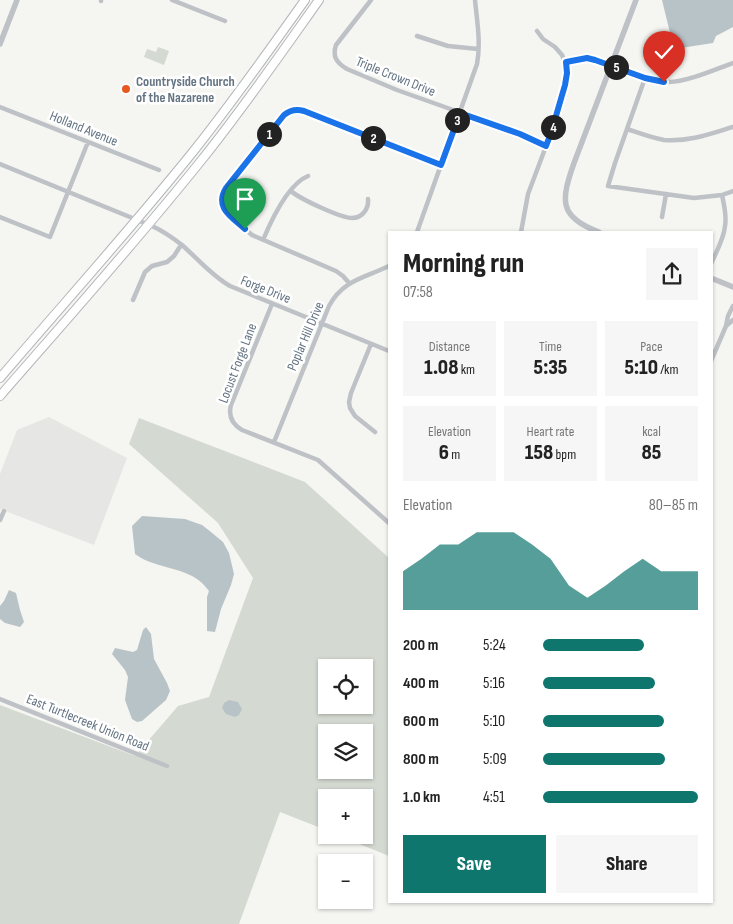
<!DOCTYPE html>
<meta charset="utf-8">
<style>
:root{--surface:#fff;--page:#f6f6f6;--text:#222;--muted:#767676;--accent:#0f766e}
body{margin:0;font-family:"Sofia Sans Condensed",sans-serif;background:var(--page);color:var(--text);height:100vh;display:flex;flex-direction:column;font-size:19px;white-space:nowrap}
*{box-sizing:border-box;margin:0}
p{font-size:16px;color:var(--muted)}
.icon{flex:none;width:28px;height:28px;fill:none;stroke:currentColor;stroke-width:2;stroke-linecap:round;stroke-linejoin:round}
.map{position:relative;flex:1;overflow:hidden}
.details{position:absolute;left:388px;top:231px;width:325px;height:672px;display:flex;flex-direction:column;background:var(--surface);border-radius:0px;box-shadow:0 1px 4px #0004}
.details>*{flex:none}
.tools{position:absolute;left:318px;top:659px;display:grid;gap:10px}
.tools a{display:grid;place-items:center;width:55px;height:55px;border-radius:0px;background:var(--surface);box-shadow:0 1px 4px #0004;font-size:25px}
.pin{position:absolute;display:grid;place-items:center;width:42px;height:42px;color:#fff;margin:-51px -21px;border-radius:50% 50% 50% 0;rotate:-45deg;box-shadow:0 0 5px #0007}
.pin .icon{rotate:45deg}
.km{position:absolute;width:25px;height:25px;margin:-12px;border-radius:50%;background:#222;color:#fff;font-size:14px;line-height:25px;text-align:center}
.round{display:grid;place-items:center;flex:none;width:52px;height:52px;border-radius:0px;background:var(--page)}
.head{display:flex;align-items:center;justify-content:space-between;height:85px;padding:0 15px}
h1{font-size:28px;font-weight:800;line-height:38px}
.figures{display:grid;grid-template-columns:repeat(3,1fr);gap:8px;height:85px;padding:5px 15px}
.figures div{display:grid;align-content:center;border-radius:0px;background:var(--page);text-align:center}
.figures b{font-size:21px;font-weight:800}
.figures small{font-size:14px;font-weight:400}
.figures p{font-size:14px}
.chart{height:140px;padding:10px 15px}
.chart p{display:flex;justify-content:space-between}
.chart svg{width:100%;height:90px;margin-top:5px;fill:var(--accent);opacity:.7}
.button{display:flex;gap:10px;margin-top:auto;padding:10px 15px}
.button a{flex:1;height:58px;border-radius:0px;background:var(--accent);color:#fff;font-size:20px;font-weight:800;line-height:58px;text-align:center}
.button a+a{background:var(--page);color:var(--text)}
ul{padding:0 15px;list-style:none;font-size:16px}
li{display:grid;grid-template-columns:80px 60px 1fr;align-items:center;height:38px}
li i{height:12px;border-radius:6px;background:var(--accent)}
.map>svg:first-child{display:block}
</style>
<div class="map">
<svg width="733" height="924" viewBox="0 0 733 924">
<rect width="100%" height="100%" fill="#f5f5f1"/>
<!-- built -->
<path fill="#e6e7e5" d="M49 417 127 458 94 545 0 509V474L17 430Z"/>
<!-- green -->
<path fill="#d4dad1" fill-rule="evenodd" d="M158 47 169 51 164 65 144 57 147 49 156 52Z
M139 418 305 482 389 558V856L337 835H364V798H326V830L280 812 239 924H0V705L135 756 178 706 209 697 253 578 218 523 129 444ZM326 668H364V705H326ZM326 732H364V770H326Z"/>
<!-- water -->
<path fill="#b8c3c8" d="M662 0H733V27L716 36 713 43 674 49Z
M142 516 185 519 202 525 211 532 223 542 229 553 234 574 231 585 221 609 215 632 207 631V597L209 591C194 569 168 570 145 560 141 558 138 556 135 554L132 526Z
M9 590 16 593 20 610 24 622 20 627 5 623 0 619V606L4 601Z
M146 627 151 634 154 659 167 683 170 691 166 700 142 721 137 722 132 719 125 700 128 677 125 670 112 654 115 648 133 652 137 650 143 630Z
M229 700 238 702 242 709 239 715 235 717 226 714 222 708 224 703Z"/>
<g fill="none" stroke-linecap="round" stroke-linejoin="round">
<defs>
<path id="trunk" d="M0 378C64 303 130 230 192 153 232 103 268 52 305 0
M0 396C67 319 136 242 200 162 242 110 280 55 319 0"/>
</defs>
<!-- trunk casing -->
<use href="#trunk" stroke="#b3b6ba" stroke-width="10"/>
<!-- minor -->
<path stroke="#bec2c6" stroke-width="4.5" d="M172 0 225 21
M371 0 336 45C332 57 337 63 347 69L397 90 501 127 546 146
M101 1V0
M417 36 448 46 478 49
M565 62 580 58H587L595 59C616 67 647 83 669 82 687 82 716 69 733 63
M645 78 615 163 608 186 694 198 722 195 733 191
M0 107 159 170
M627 129C639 133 652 138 664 140 689 142 710 134 733 127
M0 164 152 226C163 231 173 238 182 245 198 259 212 276 230 286L389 351
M291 191C300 199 341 218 352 218 362 218 369 209 368 199
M0 217 50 237 88 142
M662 217 666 194
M417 232 477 64C481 43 477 21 475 0
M521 232 528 194 551 133 565 85 567 73 565 62 562 55 555 47 543 39 537 31
M263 240C271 221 288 184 308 176
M711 264C716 252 724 239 725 226 727 216 724 205 722 195
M349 283 343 276 336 271 252 235 227 213 224 208 222 199 223 193 226 188 284 115C290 110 297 109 304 111L441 165
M133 300 145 272 152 266 167 262 174 256 181 245
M272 304 231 405C228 416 232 424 242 430L318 460 389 523
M726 326 733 320
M371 344 351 393 349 402 350 408 355 416 375 432
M711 361 726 326 728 316 733 306
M274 442 329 306C343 280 364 278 389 266
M0 520 4 511
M0 699 167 766"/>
<!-- tertiary -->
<path stroke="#bec2c6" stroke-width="5.5" d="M0 44 17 0
M599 232C558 217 561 200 574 163L636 0
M711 278 733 287"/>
<!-- trunk -->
<use href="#trunk" stroke="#fff" stroke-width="8"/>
</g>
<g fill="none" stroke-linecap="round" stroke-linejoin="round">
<defs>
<path id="route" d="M245 229C232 217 214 208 226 188L284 115C290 110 297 109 304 111L441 165 460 113 520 134 546 146 551 133 565 85 567 73 566 62 587 58 595 60 645 78 664 82"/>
</defs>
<!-- route casing -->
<use href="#route" stroke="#fff" stroke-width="10"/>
<!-- route -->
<use href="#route" stroke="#1a73e8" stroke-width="6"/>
</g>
<!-- markers -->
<circle fill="#e65921" stroke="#fff" stroke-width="2" cx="126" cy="89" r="5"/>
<g text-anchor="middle" stroke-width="5" stroke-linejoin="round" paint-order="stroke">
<!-- street labels -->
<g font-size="14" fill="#647483" stroke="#fff">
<text transform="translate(396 76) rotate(22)" y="5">Triple Crown Drive</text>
<text transform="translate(84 128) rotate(22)" y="5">Holland Avenue</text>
<text transform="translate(266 289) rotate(22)" y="5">Forge Drive</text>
<text transform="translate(305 336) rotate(-67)" y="5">Poplar Hill Drive</text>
<text transform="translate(237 363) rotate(-69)" y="5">Locust Forge Lane</text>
<text transform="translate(88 722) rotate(22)" y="5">East Turtlecreek Union Road</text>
</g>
<!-- poi labels -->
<g font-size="14" font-weight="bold" fill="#647483" stroke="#fff" text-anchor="start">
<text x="136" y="86">Countryside Church<tspan x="136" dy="16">of the Nazarene</tspan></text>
</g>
</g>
</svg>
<div class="tools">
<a><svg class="icon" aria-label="locate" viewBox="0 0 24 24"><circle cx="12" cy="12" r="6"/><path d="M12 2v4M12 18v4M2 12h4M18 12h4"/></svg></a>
<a><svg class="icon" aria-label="layers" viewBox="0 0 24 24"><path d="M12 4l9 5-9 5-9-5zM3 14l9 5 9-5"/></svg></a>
<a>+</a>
<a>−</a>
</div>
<div class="pin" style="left:245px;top:229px;background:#1e9e55"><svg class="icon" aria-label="arrive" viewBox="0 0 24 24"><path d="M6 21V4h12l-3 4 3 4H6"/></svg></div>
<div class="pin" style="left:664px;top:82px;background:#d93025"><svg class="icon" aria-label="check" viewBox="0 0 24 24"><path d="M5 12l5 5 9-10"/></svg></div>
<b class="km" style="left:269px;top:134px">1</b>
<b class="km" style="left:373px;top:138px">2</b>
<b class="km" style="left:457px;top:120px">3</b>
<b class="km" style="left:553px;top:127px">4</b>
<b class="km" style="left:616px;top:67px">5</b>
<section class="details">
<div class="head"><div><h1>Morning run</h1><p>07:58</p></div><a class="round"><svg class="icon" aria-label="share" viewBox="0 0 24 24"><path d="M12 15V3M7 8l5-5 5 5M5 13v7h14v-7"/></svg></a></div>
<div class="figures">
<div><p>Distance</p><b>1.08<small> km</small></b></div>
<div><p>Time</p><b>5:35</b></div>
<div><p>Pace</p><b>5:10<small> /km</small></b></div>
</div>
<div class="figures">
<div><p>Elevation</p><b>6<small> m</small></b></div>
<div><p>Heart rate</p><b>158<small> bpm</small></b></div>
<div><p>kcal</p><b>85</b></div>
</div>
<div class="chart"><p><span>Elevation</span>80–85 m</p>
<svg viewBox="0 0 160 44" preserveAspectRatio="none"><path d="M0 44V25L10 19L20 12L30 12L40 6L50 6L60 6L70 12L80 19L90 32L100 38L110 32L120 25L130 19L140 25L150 25L160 25V44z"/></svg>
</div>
<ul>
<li><b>200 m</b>5:24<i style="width:65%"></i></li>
<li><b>400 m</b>5:16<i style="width:72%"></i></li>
<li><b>600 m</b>5:10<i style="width:78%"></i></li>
<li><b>800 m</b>5:09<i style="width:79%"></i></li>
<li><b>1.0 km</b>4:51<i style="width:100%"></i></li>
</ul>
<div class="button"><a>Save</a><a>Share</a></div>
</section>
</div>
